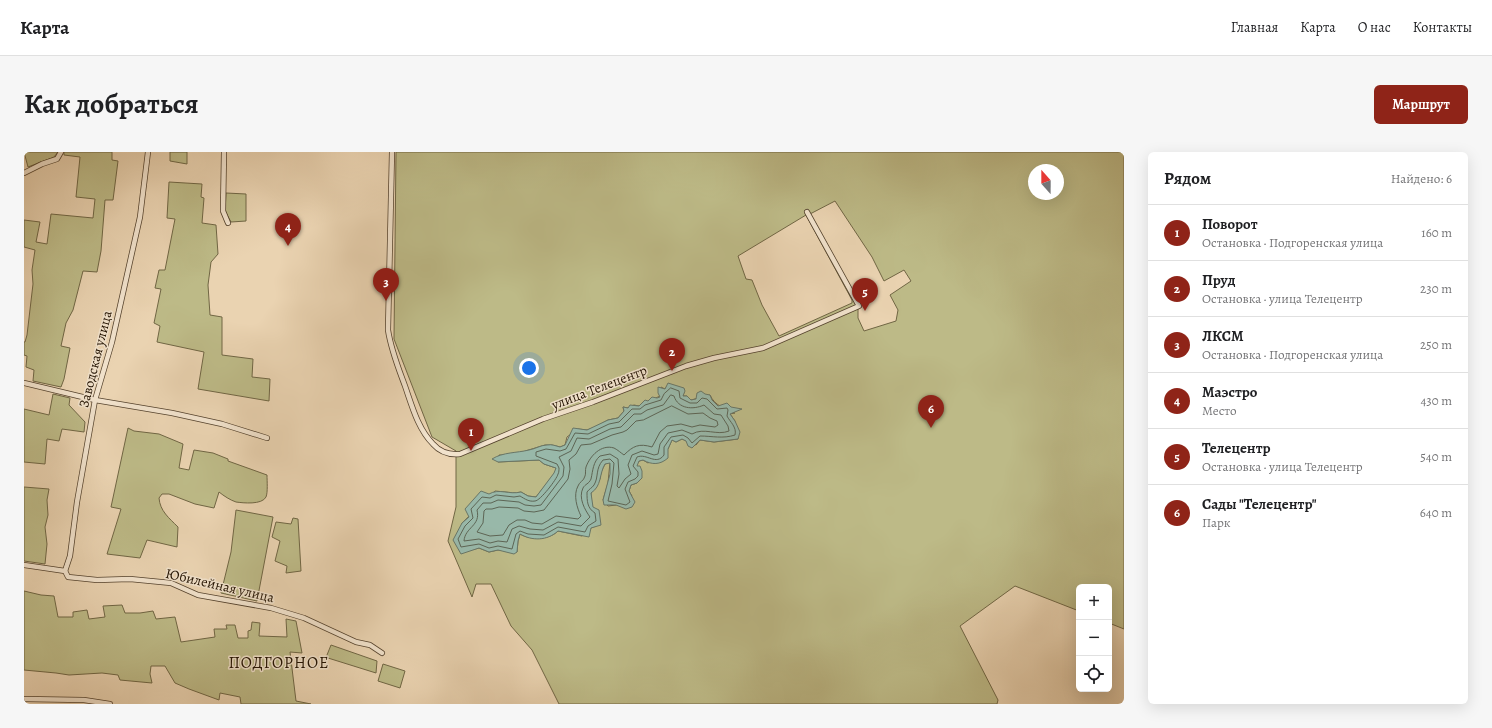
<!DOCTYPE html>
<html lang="ru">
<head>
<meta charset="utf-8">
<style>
  :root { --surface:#fff; --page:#f6f6f6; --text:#202124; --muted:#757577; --line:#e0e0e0; --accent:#8f2418 }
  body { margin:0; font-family:Alegreya,serif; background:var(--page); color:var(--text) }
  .controls { position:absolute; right:12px; bottom:12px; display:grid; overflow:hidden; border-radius:6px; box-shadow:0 4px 16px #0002 }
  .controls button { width:36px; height:36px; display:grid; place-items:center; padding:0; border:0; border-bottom:1px solid var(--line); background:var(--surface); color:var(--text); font:20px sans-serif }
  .compass { position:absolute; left:1004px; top:12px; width:36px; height:36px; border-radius:50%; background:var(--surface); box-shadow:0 4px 16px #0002; rotate:339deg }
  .you { position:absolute; left:505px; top:216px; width:14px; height:14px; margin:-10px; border:3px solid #fff; border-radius:50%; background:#1a73e8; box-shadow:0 0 0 6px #1a73e833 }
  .badge { display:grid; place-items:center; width:26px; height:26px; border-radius:50%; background:var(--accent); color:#fff; font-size:13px; font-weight:700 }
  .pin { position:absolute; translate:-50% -33px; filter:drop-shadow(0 1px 2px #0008) }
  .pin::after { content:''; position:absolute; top:21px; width:14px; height:12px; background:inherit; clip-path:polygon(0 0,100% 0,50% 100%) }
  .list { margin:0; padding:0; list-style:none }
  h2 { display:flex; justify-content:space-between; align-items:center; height:52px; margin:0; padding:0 16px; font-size:17px }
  h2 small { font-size:13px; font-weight:400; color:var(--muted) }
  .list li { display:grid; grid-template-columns:26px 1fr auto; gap:12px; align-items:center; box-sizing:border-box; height:56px; padding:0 16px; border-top:1px solid var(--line) }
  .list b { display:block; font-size:15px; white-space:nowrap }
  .list p { margin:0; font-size:13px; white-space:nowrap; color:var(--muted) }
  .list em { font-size:13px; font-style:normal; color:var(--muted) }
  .icon { flex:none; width:22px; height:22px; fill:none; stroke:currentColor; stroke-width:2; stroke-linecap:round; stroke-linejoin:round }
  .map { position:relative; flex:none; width:1100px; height:552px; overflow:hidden; border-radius:6px }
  header { display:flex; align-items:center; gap:24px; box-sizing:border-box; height:56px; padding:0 20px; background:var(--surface); border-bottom:1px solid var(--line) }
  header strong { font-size:19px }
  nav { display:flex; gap:22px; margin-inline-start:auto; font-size:14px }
  .intro { display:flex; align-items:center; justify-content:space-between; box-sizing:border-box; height:96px; padding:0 24px }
  h1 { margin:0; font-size:28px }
  .button { padding:10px 18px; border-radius:6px; background:var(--accent); color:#fff; font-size:14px; font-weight:700 }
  main { display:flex; gap:24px; padding:0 24px }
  aside { flex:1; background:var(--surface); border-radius:6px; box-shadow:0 4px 16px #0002 }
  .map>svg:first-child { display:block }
  .green { fill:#bdba87; stroke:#706644; fill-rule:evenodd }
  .water { fill:#98b8a9; stroke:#697666 }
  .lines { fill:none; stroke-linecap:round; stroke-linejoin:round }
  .shore { stroke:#5d6555; stroke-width:1 }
  .minor-casing { stroke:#54422d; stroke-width:6 }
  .minor { stroke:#f1e2cc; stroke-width:4.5 }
  .labels { text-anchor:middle; stroke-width:3; stroke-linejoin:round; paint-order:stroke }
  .street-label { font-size:14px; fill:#221201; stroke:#f1e2cc }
  .quarter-label { font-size:16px; letter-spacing:1px; fill:#221201; stroke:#f1e2cc }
</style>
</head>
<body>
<header>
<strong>Карта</strong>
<nav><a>Главная</a><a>Карта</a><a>О нас</a><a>Контакты</a></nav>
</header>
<div class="intro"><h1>Как добраться</h1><a class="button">Маршрут</a></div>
<main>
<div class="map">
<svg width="1100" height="552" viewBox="0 0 1100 552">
  <rect width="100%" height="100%" fill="#ead3b1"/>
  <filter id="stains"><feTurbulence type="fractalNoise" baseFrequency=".005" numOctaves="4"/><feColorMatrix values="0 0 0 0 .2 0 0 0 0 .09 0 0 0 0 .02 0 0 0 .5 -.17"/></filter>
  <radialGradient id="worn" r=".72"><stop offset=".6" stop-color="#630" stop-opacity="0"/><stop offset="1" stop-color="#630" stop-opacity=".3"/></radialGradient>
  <g class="green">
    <path d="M0,0H34L30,5L4,15Z"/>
    <path d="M40,0H88V8L94,9L89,48H81L77,99L73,120L59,119L49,158L42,171L37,194L46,196L40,227L37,235L9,229L10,218L2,215L3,204L0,203V190H1L3,183L9,132L8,118L11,98L0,95V68L16,70L12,90L23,92L27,62L69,66L71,47L52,45L56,5L40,3Z"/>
    <path d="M146,0H163V12L146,9Z"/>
    <path d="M372,0H1100V477L1085,471V435H1055V459L991,434L936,474L974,548L973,552H535L508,498L487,474L467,432H452L448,445L424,389L432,355V299L408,285L370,187ZM1010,18H1034V42H1010ZM811,49L848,105L860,129L880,118L887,129L866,143L874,158L872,169L840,179L834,166V148L786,62ZM782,63L828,148V151L755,184L738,153L728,128L722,127L714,104ZM643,234L660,240L659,244H663L667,248L686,243C691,254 700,256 711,261L706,262L711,269L714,287L690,290L676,288L672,293L658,287L652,290L648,288L644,297L624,311L619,308L615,309L612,314L613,331L607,333L605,339L608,344L592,353L584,354L579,348L584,331L586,310L581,312L577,320L576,327L567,341V348L572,374L567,376L558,384L534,379C525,388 506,388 496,382L494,389L493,400L474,398L465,400L455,396L442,399L438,371L471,339L491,341L497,340L504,344L512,345L531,321L532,316L520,312L515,308L474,310L475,303H484L498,300L521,293H528L536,295L541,293L543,285L554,277L563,278L571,275L584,268L594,266L600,259L599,255L604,256L610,253L615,254L636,244L637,235L641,237Z"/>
    <path d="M145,30L178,32L177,45L180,46L178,71L192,73L194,102L187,110L184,133L186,163L198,165V203L229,207L228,225L246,227L245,249L174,237L180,200L133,190L136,174L130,171L137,137L131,136L135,118H141L151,67L143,66Z"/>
    <path d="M202,41L222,42V69L207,70L201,59Z"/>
    <path d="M29,242L46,246L45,253L61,270L60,280L38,277L35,289L23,287L21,312L0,310V257L25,263Z"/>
    <path d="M104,276L110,279L135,282L159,292L155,316L165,318L170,298L189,301L204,307V309L243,323C243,329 244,340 242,345C238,353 219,351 212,350C206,348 200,344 195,340L190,356L171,352L145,342H138L135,346C136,359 145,366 154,375L153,395L123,388L116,406L83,402L97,357L87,355Z"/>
    <path d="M0,335L25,337L23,348L24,363L21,375L23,392L21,412L0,409Z"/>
    <path d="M212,358L249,365L233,449L197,441L207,400Z"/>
    <path d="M269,366L274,367L277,419L262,421L263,414L251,409L256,389L248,385L252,370L267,372Z"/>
    <path d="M0,439L17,443L30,444L34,465H49V460L63,458L65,467L81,465L79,454L98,453L101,461H116L129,459L132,467L151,465L157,490L191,485L190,477H203L202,473H211L214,486H224V479L227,478L228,470L236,471L235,484L263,485L262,467L272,469L278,501L266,500L272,549L287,552H217L216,545L196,541L195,548L165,537L151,531L141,514H127L126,522L128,531L96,528L94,523L78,521L45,523L32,521L0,518Z"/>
    <path d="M307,493L353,509L352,521L304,506L303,503Z"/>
    <path d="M359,512L381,519L376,536L354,529Z"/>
  </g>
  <path class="water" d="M644,231L660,236L661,239L659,244H663L667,248L672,247L673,241L677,239L681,242L686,243L688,248L694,254L703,251L707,255L718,257L706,262L711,269L716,280L714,287L690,290L676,288L668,296L664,294L662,289L658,287L652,290L648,288L644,297V306C636,313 628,313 619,308L615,309L613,314H616L618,319V326L613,331L607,333L605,339L611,350L608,355L602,357L592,353H580L579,348L586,322V311L581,312C575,322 578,334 567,341L569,355L575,358L577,373L567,376L565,385L534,379C523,389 508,389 496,382L494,389L493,400L490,402L474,398L465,400L455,396L437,402L429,388L438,371L445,365L441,357L457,339L465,342C475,336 485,343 497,340L504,344L512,345L530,321L532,316L520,312L515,308L474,310L468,307C479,300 493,301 505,298C511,297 517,293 523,293C528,292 532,294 536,295L541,293L549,276L563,278L584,268L594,266L600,259L599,255L604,256L606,253L615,254L621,248L624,249L628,245L633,246L636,245L634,241V235L641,237Z"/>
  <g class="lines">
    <g class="shore">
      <path d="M647,236L655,239L656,246L666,251H673L678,246L683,247L693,257L703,256L704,258L703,264C706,270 713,275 711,283C699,287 688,284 676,284L668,291L664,286L659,283L647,285L640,295V303C632,314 623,301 613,305L609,314L614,320V324L611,327L604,330L601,337L606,350L602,353L584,349L588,332L590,311L586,307L579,308C571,317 575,325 570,333C568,336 565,337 563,340C563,349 563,356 571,361L572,369L564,374L561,380L534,375L520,383L504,382L496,379L492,382L488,397L474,394L465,396L455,392L437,395L434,387L441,374L449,366L447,357L458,345L466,346L472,343L490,345L496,344C501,347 505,350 511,349C516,349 533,327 534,322C535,321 535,317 535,316L533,312L512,304V300L522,297L536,299L542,297L551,281L564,282L585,272L595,270L608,257H616L621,253L637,248L640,242Z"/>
      <path d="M647,243L650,244C654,257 669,258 680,253L690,262L697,263L704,274L705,279C693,284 680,275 668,282L658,278L644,281L636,292L634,302L630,303L618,299L608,303L604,313L607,322L601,327L595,336L593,334L595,322L594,307L586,302L576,304C569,310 569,318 567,327C565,332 561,332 559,336C554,346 561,358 566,365L557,374L534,370L519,378L506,377L495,374L488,377L483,390L474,389L466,391L455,387L440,389C441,375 457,374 453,358L459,351H467L474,348L495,350L501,353L510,354L517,353L539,324L540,315L535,305L547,299L553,286L565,287L586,277L597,275L610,262H617L623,258L639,253Z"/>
      <path d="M648,254L664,262L679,261L686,266L693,269L694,273L691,275L676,273L668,275L657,272L643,274L636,280L628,295C615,291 609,294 600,303C597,301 594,298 590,296C577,292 566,304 562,315C561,318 562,322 561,324C560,329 555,330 554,334C549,343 553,356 557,364L554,367L532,364L518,372L508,371L501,368H493L485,373L479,383L466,384L453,380L459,371L460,359L462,357H468L475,355L494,356L500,359L510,360L520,358L544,327L546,317L545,308L552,302L557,293L567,292L588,283L599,280L603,278L612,269L619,268Z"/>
    </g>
    <defs>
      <g id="minor">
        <path d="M200,0L199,59L204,71"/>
        <path d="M368,0L364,178C367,198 374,215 381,234C388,254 394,277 409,292C416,300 426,303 436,302L519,267L569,250L662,214L690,206L739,196L835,154L783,60"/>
        <path d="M0,21L18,12L33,7L37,0"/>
        <path d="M0,231L71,248L148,261L198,272L243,286"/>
        <path d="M0,413L41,419L44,425L73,428L106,427L147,431L174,443L247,456L280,466L332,490L346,493L358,501"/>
        <path d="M41,419L46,404L53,350L71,248L88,190L116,65L124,0"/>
        <path d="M0,547L60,548L86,552"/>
      </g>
    </defs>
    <use href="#minor" class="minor-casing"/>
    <use href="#minor" class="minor"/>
  </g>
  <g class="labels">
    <g class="street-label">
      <text transform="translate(71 207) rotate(-76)" y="5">Заводская улица</text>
      <text transform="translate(575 235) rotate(-21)" y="5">улица Телецентр</text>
      <text transform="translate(196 433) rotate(13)" y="5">Юбилейная улица</text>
    </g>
    <g class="quarter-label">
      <text x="255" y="516">ПОДГОРНОЕ</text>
    </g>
  </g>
  <rect width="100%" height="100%" filter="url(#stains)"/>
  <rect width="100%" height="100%" fill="url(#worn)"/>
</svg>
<div class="controls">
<button>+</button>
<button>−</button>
<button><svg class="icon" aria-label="locate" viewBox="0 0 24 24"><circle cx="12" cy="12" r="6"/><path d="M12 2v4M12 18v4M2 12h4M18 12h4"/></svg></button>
</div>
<svg class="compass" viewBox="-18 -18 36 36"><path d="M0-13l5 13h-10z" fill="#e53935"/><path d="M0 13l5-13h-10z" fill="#757577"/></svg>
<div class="you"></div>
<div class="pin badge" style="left:447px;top:299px">1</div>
<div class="pin badge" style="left:648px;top:219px">2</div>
<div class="pin badge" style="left:362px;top:149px">3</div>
<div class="pin badge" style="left:264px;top:94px">4</div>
<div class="pin badge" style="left:841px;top:159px">5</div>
<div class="pin badge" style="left:907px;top:276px">6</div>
</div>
<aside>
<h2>Рядом<small>Найдено: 6</small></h2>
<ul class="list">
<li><span class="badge">1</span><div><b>Поворот</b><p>Остановка · Подгоренская улица</p></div><em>160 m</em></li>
<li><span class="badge">2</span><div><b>Пруд</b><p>Остановка · улица Телецентр</p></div><em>230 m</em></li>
<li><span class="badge">3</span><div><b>ЛКСМ</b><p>Остановка · Подгоренская улица</p></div><em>250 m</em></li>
<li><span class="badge">4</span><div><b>Маэстро</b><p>Место</p></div><em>430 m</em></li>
<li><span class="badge">5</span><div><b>Телецентр</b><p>Остановка · улица Телецентр</p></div><em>540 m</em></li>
<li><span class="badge">6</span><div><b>Сады &quot;Телецентр&quot;</b><p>Парк</p></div><em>640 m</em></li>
</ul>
</aside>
</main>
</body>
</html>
